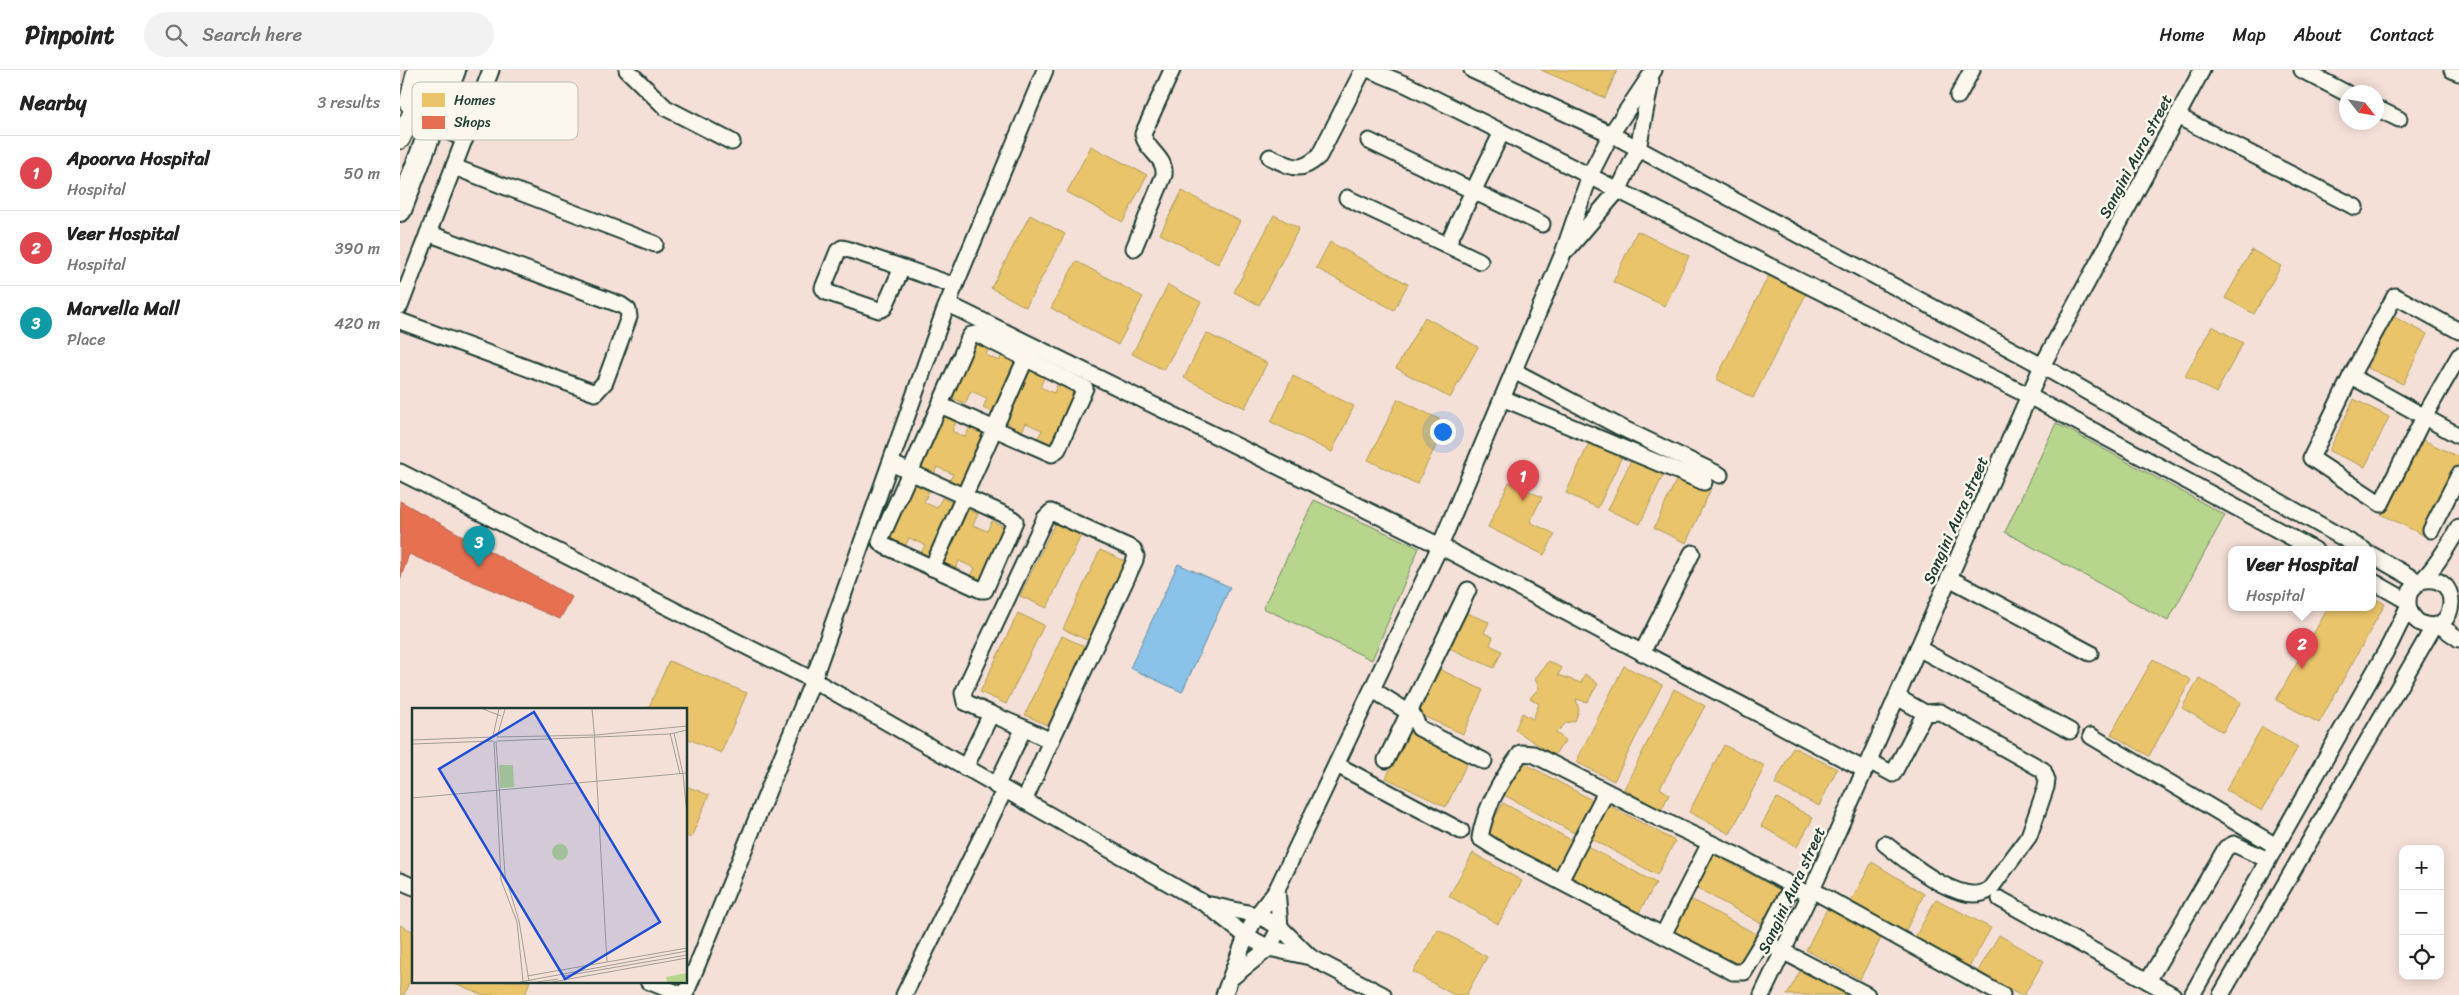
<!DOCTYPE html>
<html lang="en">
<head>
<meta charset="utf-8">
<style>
  :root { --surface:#fff; --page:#f2f2f2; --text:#222; --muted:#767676; --line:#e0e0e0; --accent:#111827 }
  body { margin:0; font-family:Sriracha,sans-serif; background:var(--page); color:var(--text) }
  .controls { position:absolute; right:15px; bottom:15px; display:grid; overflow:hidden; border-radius:10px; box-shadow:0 2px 12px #0003 }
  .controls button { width:45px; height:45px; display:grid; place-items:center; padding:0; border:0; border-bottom:1px solid var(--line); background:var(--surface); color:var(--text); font:25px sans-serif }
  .compass { position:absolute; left:1939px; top:15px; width:45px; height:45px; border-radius:50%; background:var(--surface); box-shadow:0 2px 12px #0003; rotate:121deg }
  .you { position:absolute; left:1042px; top:361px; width:18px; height:18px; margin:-12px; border:4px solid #fff; border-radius:50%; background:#1a73e8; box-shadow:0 0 0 8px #1a73e833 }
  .badge { display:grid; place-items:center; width:32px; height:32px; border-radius:50%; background:var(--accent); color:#fff; font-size:16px; font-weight:700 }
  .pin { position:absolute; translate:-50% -41px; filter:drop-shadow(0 1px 2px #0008) }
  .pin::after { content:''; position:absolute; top:26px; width:18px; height:15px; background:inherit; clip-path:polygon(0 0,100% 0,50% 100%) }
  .popup { position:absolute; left:1828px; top:476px; width:148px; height:65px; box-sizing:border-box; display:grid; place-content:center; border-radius:10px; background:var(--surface); filter:drop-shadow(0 1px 4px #0005); font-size:16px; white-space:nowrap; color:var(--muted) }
  .popup b { font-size:19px; color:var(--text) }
  .popup::after { content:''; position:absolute; left:50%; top:100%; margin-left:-10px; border:10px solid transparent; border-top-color:var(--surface) }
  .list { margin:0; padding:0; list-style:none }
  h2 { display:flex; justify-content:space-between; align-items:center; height:65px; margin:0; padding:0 20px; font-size:21px }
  h2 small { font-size:16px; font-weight:400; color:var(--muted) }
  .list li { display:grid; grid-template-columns:32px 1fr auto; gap:15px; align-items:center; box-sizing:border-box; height:75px; padding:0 20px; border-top:1px solid var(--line) }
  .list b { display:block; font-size:19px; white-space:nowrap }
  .list p { margin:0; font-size:16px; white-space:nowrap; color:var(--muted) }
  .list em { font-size:16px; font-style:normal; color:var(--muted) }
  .icon { flex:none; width:28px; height:28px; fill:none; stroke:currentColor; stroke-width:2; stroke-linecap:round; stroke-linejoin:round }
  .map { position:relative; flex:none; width:2059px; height:925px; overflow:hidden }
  header { display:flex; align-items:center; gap:30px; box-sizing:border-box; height:70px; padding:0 25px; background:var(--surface); border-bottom:1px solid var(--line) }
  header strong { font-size:24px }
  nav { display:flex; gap:28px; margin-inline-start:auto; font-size:18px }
  .search { width:350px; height:45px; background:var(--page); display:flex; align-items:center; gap:12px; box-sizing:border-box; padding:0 18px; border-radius:28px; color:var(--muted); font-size:19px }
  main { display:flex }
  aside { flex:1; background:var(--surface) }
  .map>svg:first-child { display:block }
  .green { fill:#b8d58d; stroke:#6c8960 }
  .water { fill:#8bc2e9; stroke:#608da1 }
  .homes { fill:#e9c46a; stroke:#ac9c5a }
  .shops { fill:#e76f51; stroke:#ab6048 }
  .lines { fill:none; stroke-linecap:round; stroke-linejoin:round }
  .minor-casing { stroke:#1f3d34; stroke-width:19 }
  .major-casing { stroke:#1f3d34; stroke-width:22 }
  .highway-casing { stroke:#1f3d34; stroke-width:26 }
  .minor { stroke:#fbf7ec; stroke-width:15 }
  .major { stroke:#fbf7ec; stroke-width:19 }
  .highway { stroke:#fbf7ec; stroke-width:22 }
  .labels { text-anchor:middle; stroke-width:5; stroke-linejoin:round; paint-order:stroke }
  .street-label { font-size:16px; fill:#1f3d34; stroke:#fbf7ec }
  .inset-road { fill:none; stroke:#9f9f96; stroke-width:1 }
  .view { fill:#1d4ed8; fill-opacity:0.15; stroke:#1d4ed8; stroke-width:2.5 }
  .inset-edge { fill:none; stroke:#1f3d34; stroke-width:2.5 }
  .key { fill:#fbf7ec; stroke:#b9bfb5; stroke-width:1 }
  .key-label { font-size:14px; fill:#1f3d34 }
</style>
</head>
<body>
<header>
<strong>Pinpoint</strong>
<div class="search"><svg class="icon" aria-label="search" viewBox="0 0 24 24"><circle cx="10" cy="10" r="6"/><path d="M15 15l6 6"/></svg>Search here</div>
<nav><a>Home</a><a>Map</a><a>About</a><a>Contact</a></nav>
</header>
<main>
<aside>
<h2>Nearby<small>3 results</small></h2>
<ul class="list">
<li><span class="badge" style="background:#e0444e">1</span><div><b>Apoorva Hospital</b><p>Hospital</p></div><em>50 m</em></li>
<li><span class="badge" style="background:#e0444e">2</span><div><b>Veer Hospital</b><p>Hospital</p></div><em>390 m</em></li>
<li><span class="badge" style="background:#0f9aa8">3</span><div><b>Marvella Mall</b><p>Place</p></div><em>420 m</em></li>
</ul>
</aside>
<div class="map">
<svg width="2059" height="925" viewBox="0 0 2059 925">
  <rect width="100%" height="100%" fill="#f5e0d8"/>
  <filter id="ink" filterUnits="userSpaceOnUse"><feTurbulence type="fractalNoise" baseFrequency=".02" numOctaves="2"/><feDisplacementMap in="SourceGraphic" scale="10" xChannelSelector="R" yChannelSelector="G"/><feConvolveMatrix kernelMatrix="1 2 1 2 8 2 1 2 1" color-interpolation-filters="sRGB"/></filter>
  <g filter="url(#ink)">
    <g class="green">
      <path d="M1656,353L1825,445L1768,551L1605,462Z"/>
      <path d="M914,430L1019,478L972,590L863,538Z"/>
    </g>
    <path class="water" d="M778,494L830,517L782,622L730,598Z"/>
    <g class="homes">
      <path d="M1141,0H1217L1205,28Z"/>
      <path d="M691,76L747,105L723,152L667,122Z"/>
      <path d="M782,121L840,151L818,194L760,164Z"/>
      <path d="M630,145L665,164L626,237L591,218Z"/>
      <path d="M874,145L899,158L859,235L834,222Z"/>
      <path d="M1237,161L1289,186L1265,236L1213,212Z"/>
      <path d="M930,172L1008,214L994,240L916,198Z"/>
      <path d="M1852,180L1881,196L1854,244L1825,228Z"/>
      <path d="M676,191L743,227L718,275L651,238Z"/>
      <path d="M1370,203L1407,222L1353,328L1316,309Z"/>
      <path d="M768,215L801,232L764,300L732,284Z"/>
      <path d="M1992,246L2027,264L2003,314L1968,298Z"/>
      <path d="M1025,247L1078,277L1050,328L996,298Z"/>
      <path d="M1812,256L1843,273L1816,323L1785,306Z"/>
      <path d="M806,263L867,293L845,338L784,308Z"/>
      <path d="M572,266L590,274L586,285L599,291L604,281L623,289L598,345L583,338L587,328L571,321L565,334L553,328L555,322L548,319Z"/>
      <path d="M627,298L645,306L640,317L654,323L658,313L678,321L652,377L637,370L642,360L626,353L620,366L607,360L610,354L603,351Z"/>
      <path d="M893,306L954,336L932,382L871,352Z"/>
      <path d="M998,329L1047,353L1017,414L968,390Z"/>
      <path d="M1954,329L1989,347L1965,397L1929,381Z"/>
      <path d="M538,342L557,350L552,361L565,367L570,357L589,365L564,421L548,414L553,404L537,397L531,410L519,404L521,398L514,395Z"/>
      <path d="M2019,368L2059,387V397L2025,466L1981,444Z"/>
      <path d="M1190,371L1222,386L1198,438L1166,423Z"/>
      <path d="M1232,388L1264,403L1240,454L1208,440Z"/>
      <path d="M1278,406L1310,421L1286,473L1254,458Z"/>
      <path d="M1109,412L1142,427L1130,452L1155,464L1144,485L1088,457Z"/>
      <path d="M510,413L529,421L524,432L537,438L542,428L558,435L533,490L520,485L525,475L509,468L503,481L491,475L493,469L486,466Z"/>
      <path d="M565,438L578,444L573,455L587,461L592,451L611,460L586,515L570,508L575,498L559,491L553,504L541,498L543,493L541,492Z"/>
      <path d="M658,447L684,459L647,538L620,526Z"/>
      <path d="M700,480L727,492L689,571L663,559Z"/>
      <path d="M1972,527L1985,534L1919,653L1876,630L1928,538H1972Z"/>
      <path d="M1064,542L1089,552L1084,563L1093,567L1090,575L1102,581L1094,598L1049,578Z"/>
      <path d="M618,543L644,555L606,634L580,622Z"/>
      <path d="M662,566L688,578L651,657L625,645Z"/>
      <path d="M1753,589L1791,610L1749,686L1711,664Z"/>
      <path d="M269,591L347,623L321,683L286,668V639H248Z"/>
      <path d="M1148,591L1162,598L1158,605L1181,613L1185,604L1198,614L1187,632L1176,629L1179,640L1175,651L1166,653L1156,663L1166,670L1154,685L1115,660L1122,643L1133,649L1139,634L1130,628L1139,618L1135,609Z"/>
      <path d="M1224,596L1262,615L1214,711L1176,692Z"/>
      <path d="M1035,597L1083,620L1063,664L1014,642Z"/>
      <path d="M1799,608L1841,632L1823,662L1782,638Z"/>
      <path d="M1274,619L1305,636L1260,718L1269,724L1261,741L1224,719Z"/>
      <path d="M1862,657L1898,677L1862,741L1826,720Z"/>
      <path d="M1008,662L1068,691L1046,737L986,708Z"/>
      <path d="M1324,675L1365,696L1330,764L1289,742Z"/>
      <path d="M1393,677L1437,699L1419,736L1375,714Z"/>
      <path d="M1122,692L1192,730L1174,763L1104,725Z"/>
      <path d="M286,716L309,725L291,768L286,766Z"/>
      <path d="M1377,728L1413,748L1397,777L1361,756Z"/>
      <path d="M1103,733L1173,771L1155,804L1085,765Z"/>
      <path d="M1205,733L1275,771L1257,805L1187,766Z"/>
      <path d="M1185,775L1256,813L1237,846L1167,808Z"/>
      <path d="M1073,783L1122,811L1098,854L1049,826Z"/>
      <path d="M1311,783L1382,821L1364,855L1293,816Z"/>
      <path d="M1472,792L1524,824L1503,866L1448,837Z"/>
      <path d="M1285,826L1356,864L1338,897L1268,859Z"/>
      <path d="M1536,829L1591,858L1567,901L1513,871Z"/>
      <path d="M1429,835L1481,868L1460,909L1406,880Z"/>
      <path d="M0,855L14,862V900L4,925H0Z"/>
      <path d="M1038,859L1087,887L1066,925H1054L1013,902Z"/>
      <path d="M1599,865L1644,891L1624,925H1619L1578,901Z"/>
      <path d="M1404,894L1454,925H1387Z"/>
      <path d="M50,911H130L125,925H83Z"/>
    </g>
    <path class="shops" d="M0,431L172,527L160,549L9,484L0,510Z"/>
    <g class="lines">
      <defs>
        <g id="minor">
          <path d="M227,0L266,38L332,72"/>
          <path d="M970,0L1007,15L1102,62L1629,326L1915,480"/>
          <path d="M1072,0L1211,64L1642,296L1964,480"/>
          <path d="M1902,0L1946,23"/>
          <path d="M2052,0L2059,3"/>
          <path d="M1558,26L1572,0"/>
          <path d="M1976,38L1999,49"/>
          <path d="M1777,46L1955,137"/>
          <path d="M32,54L65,69"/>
          <path d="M969,71L1142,154"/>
          <path d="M870,87C892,97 900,104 919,86L963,0"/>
          <path d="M54,97L255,174"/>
          <path d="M947,128L1047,175L1102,62"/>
          <path d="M1047,175L1080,191"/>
          <path d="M734,178L764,105C766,87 746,81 743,64L772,0"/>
          <path d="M1168,179L1219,119L1238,79L1251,11"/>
          <path d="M502,198L484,238L479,240L426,222L423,218L438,181L442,178L447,179C483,191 519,203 555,216"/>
          <path d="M548,234L1040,476L1465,700"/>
          <path d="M0,236L91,0"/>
          <path d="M0,251L195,323L205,312L229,247L228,240L221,235L28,163"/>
          <path d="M2059,261L1995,226L1951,306L2059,366"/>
          <path d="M1114,301L1222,358L1320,405"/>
          <path d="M1951,306L1911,388L1981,434L2024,347L2059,286"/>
          <path d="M1102,328L1304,412"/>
          <path d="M491,393L510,402L610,447L615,451L585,520H581L485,476L480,472L481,468C510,402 540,335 569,268L571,265L577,264L685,318L658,379L652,384L540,335"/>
          <path d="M0,402L413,610L807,835L846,866L869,878L910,887L983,925"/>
          <path d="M2031,460L2059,405"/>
          <path d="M1972,485L2019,512"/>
          <path d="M532,498L626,288"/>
          <path d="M1549,508L1690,583"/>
          <path d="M1972,511L2007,531"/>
          <path d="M2021,511C2056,502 2059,547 2037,555C2030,557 2021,555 2016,550C2008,543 2006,531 2010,522C2013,517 2017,515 2021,511C2035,498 2050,473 2059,457"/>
          <path d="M2039,555L2059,569"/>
          <path d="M1518,578L1670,661"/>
          <path d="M1242,583L1292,483"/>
          <path d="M973,620L1013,645L1019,658L1084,691"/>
          <path d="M591,644L624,658"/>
          <path d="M1691,666L1876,776"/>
          <path d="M986,690L1068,520"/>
          <path d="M1469,691L1493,704L1525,643L1497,627"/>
          <path d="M937,695L1061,761"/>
          <path d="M565,698L591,644L565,632L563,623L645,448L651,442L733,479L736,486L735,490L651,671L624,658L596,716"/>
          <path d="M624,731L651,671"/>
          <path d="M1485,774C1506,790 1563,840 1590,819L1629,766L1646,717L1647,710L1643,700L1540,642L1525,643"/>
          <path d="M0,811L14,817"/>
          <path d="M1160,811L1206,722"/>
          <path d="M1412,820L1602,925"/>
          <path d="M1409,825L1338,786L1262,750L1133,684L1121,683C1102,708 1085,737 1080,768L1094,777L1333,902H1344L1363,871L1467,925"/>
          <path d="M1600,829L1773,925"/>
          <path d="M811,835L857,845L880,857L910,887"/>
          <path d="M1263,865L1310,773"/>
          <path d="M1363,871L1392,816"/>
          <path d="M831,908L869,878L880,857L877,819"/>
          <path d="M248,911L282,925"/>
          <path d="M1748,911L1826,778L1834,774L1868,790"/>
          <path d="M285,925L413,610L544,242L645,0"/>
          <path d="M504,925L604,721"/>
          <path d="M824,925L846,866L857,845L877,819L1040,476L1162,186L1190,105L1211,64L1254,0"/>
          <path d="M1362,925L1412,820L1642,296L1802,0"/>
          <path d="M1792,925L1990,574L2008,537"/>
          <path d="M1821,925L2034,556"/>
        </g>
        <g id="major">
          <path d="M9,33L17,0"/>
          <path d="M0,69L34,0"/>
        </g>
        <path id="highway" d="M0,140L54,0"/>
      </defs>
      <use href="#minor" class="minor-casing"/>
      <use href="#major" class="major-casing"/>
      <use href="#highway" class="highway-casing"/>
      <use href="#minor" class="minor"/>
      <use href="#major" class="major"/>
      <use href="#highway" class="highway"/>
    </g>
  </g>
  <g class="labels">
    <g class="street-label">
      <text transform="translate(1735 86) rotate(-62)" y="6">Sangini Aura street</text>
      <text transform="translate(1555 450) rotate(-66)" y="6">Sangini Aura street</text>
      <text transform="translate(1391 820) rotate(-65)" y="6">Sangini Aura street</text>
    </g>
  </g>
  <g transform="translate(12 638)">
    <rect width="275" height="275" fill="#f5e0d8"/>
    <path d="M87,57H101L102,79L88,80ZM140 144a8 8 0 1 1 16 0a8 8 0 1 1-16 0ZM275,265V274H255L254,269Z" fill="#b8d58d"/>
    <path class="inset-road" d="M71,1L89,8M180,1L182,22M182,22L195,254M258,25L268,66M262,25L271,66L275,107M81,28L87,1M85,29L184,27L275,18M85,29L93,1M0,32L81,29M82,33L89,172L105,214L111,273M84,33L93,167L107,213L117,273M85,33L258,26L275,22M0,36L81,33M0,90L275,65M115,268L275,240M152,268L275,247M108,274L275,243M125,274L146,271M140,274L275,250"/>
    <path class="view" d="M122,4L248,214L153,271L27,61Z"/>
    <rect width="275" height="275" class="inset-edge"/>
  </g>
  <rect x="12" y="12" width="166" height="58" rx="8" class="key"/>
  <rect x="22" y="23" width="23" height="14" fill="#e9c46a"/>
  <rect x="22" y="46" width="23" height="13" fill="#e76f51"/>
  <g class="key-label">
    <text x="54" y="35">Homes</text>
    <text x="54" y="57">Shops</text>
  </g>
</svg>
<div class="controls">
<button>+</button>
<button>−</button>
<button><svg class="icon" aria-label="locate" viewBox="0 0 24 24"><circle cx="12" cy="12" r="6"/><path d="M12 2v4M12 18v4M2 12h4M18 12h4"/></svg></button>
</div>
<svg class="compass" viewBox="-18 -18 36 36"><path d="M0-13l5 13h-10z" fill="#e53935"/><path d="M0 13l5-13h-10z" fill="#767676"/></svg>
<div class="you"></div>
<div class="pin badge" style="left:1123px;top:431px;background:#e0444e">1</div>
<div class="pin badge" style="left:1902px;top:599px;background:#e0444e">2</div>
<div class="popup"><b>Veer Hospital</b>Hospital</div>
<div class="pin badge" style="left:79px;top:497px;background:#0f9aa8">3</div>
</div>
</main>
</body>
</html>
